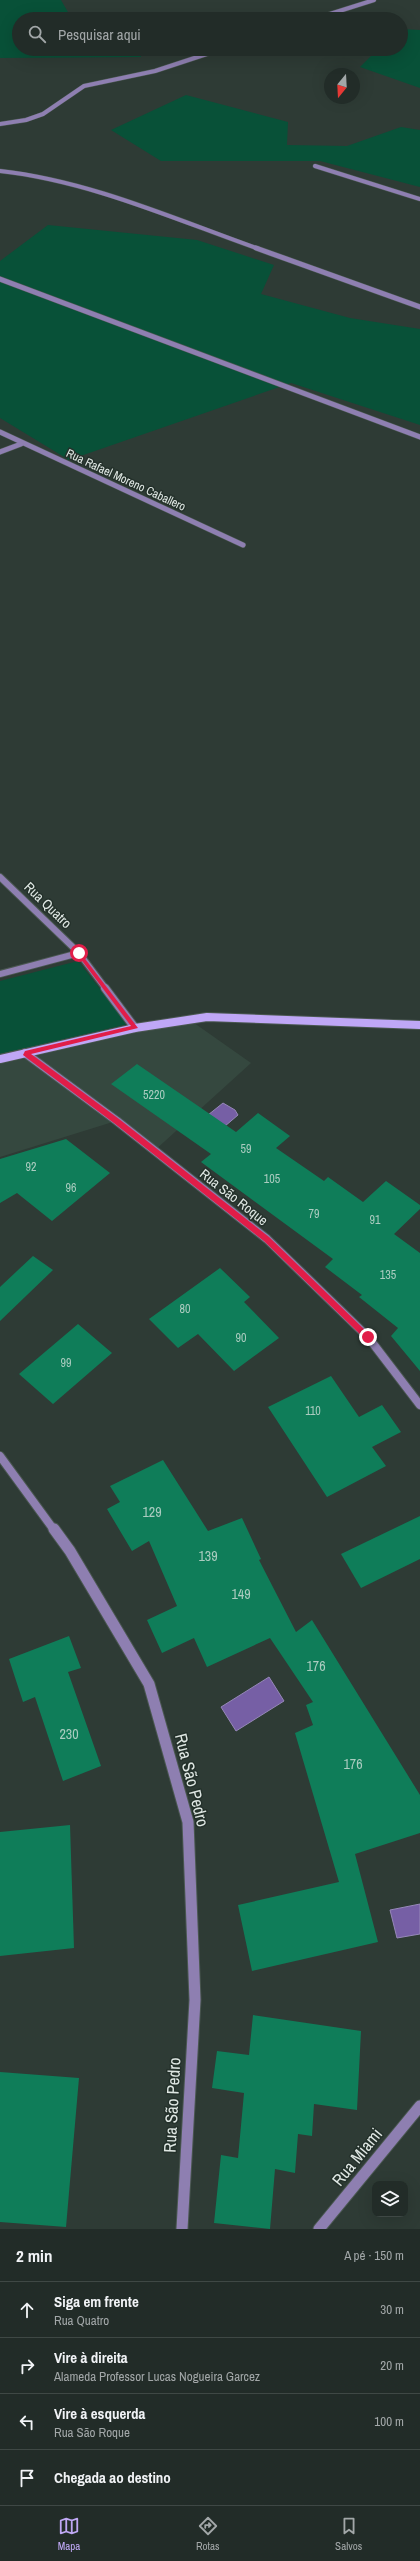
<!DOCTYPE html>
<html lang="pt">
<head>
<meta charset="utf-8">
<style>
  :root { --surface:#222c28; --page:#2a3430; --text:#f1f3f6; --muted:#a2a7a8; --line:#3f4845; --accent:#bfa8f4 }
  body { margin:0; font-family:"Archivo Narrow",sans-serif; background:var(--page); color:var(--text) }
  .controls { position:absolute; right:12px; bottom:12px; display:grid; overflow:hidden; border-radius:8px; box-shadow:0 4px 16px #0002 }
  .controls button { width:36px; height:36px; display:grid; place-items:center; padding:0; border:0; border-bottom:1px solid var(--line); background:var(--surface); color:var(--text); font:20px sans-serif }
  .compass { position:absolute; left:324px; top:68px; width:36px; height:36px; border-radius:50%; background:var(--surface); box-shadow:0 4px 16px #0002; rotate:198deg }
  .stop { position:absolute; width:12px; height:12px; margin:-9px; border:3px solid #e11d48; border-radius:50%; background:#fff }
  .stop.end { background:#e11d48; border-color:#fff; box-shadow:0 1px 4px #0008 }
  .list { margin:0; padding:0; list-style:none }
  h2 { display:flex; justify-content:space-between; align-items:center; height:52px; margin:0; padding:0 16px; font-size:17px }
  h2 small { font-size:13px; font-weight:400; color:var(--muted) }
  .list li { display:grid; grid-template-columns:26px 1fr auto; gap:12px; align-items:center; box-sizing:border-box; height:56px; padding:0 16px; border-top:1px solid var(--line) }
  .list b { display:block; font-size:15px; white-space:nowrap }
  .list p { margin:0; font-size:13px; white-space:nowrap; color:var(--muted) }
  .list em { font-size:13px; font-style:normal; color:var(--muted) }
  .icon { flex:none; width:22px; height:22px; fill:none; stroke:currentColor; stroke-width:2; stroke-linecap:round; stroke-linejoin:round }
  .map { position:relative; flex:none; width:420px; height:2229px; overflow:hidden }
  .search { position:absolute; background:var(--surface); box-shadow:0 4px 16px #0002; left:12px; right:12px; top:12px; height:44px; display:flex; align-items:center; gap:10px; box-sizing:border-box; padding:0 14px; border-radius:22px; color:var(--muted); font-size:15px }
  .sheet { height:276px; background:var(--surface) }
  nav { display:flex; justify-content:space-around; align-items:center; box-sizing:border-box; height:56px; border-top:1px solid var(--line); background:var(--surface); font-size:11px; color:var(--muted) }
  nav a { display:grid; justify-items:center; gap:2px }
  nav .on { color:var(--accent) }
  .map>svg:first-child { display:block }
  .built { fill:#35483f }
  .green { fill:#085138 }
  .water { fill:#765fa5; stroke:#9688b8 }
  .building { fill:#0f7d59 }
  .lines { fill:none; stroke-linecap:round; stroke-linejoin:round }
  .street-far4-casing { stroke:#4a5751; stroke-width:5 }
  .street-far3-casing { stroke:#4a5751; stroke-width:6 }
  .street-far2-casing { stroke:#4a5751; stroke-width:8 }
  .street-far1-casing { stroke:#4a5751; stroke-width:10 }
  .street-casing { stroke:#4a5751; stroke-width:13 }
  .secondary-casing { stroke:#4a5751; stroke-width:10 }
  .street-far4 { stroke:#8e7fb1; stroke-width:4 }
  .street-far3 { stroke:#8e7fb1; stroke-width:5 }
  .street-far2 { stroke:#8e7fb1; stroke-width:6 }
  .street-far1 { stroke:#8e7fb1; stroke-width:8 }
  .street { stroke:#8e7fb1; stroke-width:11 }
  .secondary { stroke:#bfa7f6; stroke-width:8 }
  .route { fill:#e11d48 }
  .labels { text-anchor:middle; stroke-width:3; stroke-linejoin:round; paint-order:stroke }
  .far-street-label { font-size:12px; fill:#dfe7e3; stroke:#24312b }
  .number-label { font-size:12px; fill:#abccc0 }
  .street-label { font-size:14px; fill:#dfe7e3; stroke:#24312b }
  .near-number-label { font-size:14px; fill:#abccc0 }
  .near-street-label { font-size:17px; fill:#dfe7e3; stroke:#24312b }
</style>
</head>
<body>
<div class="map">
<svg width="420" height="2229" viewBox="0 0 420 2229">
  <rect width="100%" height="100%" fill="#2e3b35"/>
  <path class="built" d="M187,1018L251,1063L154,1151L116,1121L0,1157V1054L128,1024Z"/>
  <g class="green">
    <path d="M0,0H61L72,19H19V49H140L141,57L0,58Z"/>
    <path d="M401,29L420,30V88L360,67L378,49H401Z"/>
    <path d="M186,95L288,122L287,145L347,146L401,127L420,130V187L320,161H161L111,130Z"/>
    <path d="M48,225L197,240L274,265L261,294L350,318L420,329V425L291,383L69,460L0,418V261Z"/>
    <path d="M78,961L128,1024L0,1054V981Z"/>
  </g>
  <g class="water">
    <path d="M223,1103L235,1110L238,1115L211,1138L193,1127Z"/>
    <path d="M269,1677L284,1701L236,1731L221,1707Z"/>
    <path d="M420,1904V1934L397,1938L390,1910Z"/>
  </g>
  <g class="building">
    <path d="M137,1064L236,1132L258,1113L290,1136L276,1148L324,1181L328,1177L363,1202L386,1181L420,1205V1209L394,1234L420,1253V1371L391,1336L398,1328L359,1297L362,1295L325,1267L333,1259L201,1162L211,1154L111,1084Z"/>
    <path d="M66,1139L110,1173L52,1221L17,1193L0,1203V1159Z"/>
    <path d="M33,1256L53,1270L0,1321V1287Z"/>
    <path d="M220,1268L250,1297L244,1302L279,1338L234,1371L198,1334L178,1348L149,1319Z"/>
    <path d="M78,1324L112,1353L53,1404L19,1374Z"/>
    <path d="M331,1376L359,1417L382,1405L401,1432L372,1447L386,1466L327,1497L268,1407Z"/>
    <path d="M163,1460L208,1531L242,1518L261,1559L259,1560L296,1632L312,1620L420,1795V1833L355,1854L378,1942L252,1971L238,1905L339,1882L295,1733L313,1725L306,1705L313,1702L270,1638L207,1667L194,1638L162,1653L147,1620L177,1606L149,1541L132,1551L107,1509L120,1502L110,1486Z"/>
    <path d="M420,1516V1559L361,1588L341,1554Z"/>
    <path d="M69,1636L81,1668L68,1672L101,1766L63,1781L35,1697L23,1702L9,1659Z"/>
    <path d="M70,1825L74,1948L0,1956V1832Z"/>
    <path d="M253,2015L361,2031L357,2110L314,2104L312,2136L298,2134L295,2173L275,2169L270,2229L214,2223L221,2155L238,2158L244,2093L212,2088L217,2051L249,2055Z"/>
    <path d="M0,2072L79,2078L66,2227L0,2222Z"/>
  </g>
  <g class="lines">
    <defs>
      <g id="street-far4">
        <path d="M314,19L374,0"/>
        <path d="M0,124L26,120L43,114L84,86L155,71L222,49"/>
        <path d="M315,166L420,199"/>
        <path d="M0,171C90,181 174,219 259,249"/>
      </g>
      <g id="street-far3">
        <path d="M256,248L420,307"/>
        <path d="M0,279L420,437"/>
        <path d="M0,432L243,545"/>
        <path d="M0,452L21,444"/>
      </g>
      <g id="street-far2">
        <path d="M0,877L79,953L106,989"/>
        <path d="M0,974L79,953"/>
      </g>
      <g id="street-far1">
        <path d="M105,988L135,1028"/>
        <path d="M25,1053L117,1121L267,1239L368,1337L420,1405"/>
        <path d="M0,1456L54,1530"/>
      </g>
      <g id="street">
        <path d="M54,1529L70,1551L149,1684L188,1822L195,2000L182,2229"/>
        <path d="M319,2229L420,2106"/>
      </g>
      <path id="secondary" d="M0,1059L135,1028L207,1017L420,1025"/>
    </defs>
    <use href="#street-far4" class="street-far4-casing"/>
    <use href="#street-far3" class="street-far3-casing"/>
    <use href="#street-far2" class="street-far2-casing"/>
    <use href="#street-far1" class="street-far1-casing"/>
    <use href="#street" class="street-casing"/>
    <use href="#secondary" class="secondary-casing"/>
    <use href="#street-far4" class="street-far4"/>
    <use href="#street-far3" class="street-far3"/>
    <use href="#street-far2" class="street-far2"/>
    <use href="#street-far1" class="street-far1"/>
    <use href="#street" class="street"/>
    <use href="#secondary" class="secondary"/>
  </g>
  <path class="route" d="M79,951L138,1028L31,1054L119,1119L269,1237L370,1335V1339H365L264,1241L114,1123L23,1055L25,1051L131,1026L77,954Z"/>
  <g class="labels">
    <g class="far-street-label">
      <text transform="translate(126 480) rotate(25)" y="4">Rua Rafael Moreno Caballero</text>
    </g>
    <g class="number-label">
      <text x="154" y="1099">5220</text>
      <text x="246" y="1153">59</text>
      <text x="31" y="1171">92</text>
      <text x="272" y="1183">105</text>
      <text x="71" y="1192">96</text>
      <text x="314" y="1218">79</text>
      <text x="375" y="1224">91</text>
      <text x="388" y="1279">135</text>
      <text x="185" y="1313">80</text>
      <text x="241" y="1342">90</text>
      <text x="66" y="1367">99</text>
      <text x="313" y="1415">110</text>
    </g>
    <g class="street-label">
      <text transform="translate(48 905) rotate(44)" y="5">Rua Quatro</text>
      <text transform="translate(234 1197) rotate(38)" y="5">Rua São Roque</text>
    </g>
    <g class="near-number-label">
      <text x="152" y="1517">129</text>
      <text x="208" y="1561">139</text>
      <text x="241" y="1599">149</text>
      <text x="316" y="1671">176</text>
      <text x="69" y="1739">230</text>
      <text x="353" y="1769">176</text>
    </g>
    <g class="near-street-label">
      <text transform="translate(192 1780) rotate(76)" y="6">Rua São Pedro</text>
      <text transform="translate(172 2105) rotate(-87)" y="6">Rua São Pedro</text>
      <text transform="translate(357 2157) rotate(-51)" y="6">Rua Miami</text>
    </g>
  </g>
</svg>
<div class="controls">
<button><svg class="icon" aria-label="layers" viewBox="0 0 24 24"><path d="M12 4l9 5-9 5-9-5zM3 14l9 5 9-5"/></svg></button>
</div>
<svg class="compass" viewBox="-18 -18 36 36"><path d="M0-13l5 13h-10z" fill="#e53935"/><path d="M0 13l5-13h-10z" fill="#a2a7a8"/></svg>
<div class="stop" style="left:79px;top:953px"></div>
<div class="stop end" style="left:368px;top:1337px"></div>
<div class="search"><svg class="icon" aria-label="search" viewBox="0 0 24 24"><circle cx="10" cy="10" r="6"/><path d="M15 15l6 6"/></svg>Pesquisar aqui</div>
</div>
<section class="sheet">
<h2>2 min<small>A pé · 150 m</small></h2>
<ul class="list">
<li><svg class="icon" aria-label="ahead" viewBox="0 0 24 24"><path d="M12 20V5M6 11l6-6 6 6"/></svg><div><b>Siga em frente</b><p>Rua Quatro</p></div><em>30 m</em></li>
<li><svg class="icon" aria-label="right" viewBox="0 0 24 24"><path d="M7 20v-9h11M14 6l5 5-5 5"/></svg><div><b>Vire à direita</b><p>Alameda Professor Lucas Nogueira Garcez</p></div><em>20 m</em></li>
<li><svg class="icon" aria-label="left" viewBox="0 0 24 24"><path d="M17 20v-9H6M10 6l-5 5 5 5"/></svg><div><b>Vire à esquerda</b><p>Rua São Roque</p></div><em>100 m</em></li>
<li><svg class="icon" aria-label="arrive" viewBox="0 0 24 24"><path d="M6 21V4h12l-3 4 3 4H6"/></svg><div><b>Chegada ao destino</b></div></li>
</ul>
</section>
<nav>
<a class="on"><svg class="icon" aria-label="map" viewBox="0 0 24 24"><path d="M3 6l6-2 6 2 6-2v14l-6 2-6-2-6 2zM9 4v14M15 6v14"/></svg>Mapa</a>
<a><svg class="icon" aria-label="directions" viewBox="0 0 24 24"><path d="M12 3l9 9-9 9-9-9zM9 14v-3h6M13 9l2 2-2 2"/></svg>Rotas</a>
<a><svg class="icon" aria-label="saved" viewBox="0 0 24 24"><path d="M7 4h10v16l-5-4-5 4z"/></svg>Salvos</a>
</nav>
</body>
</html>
